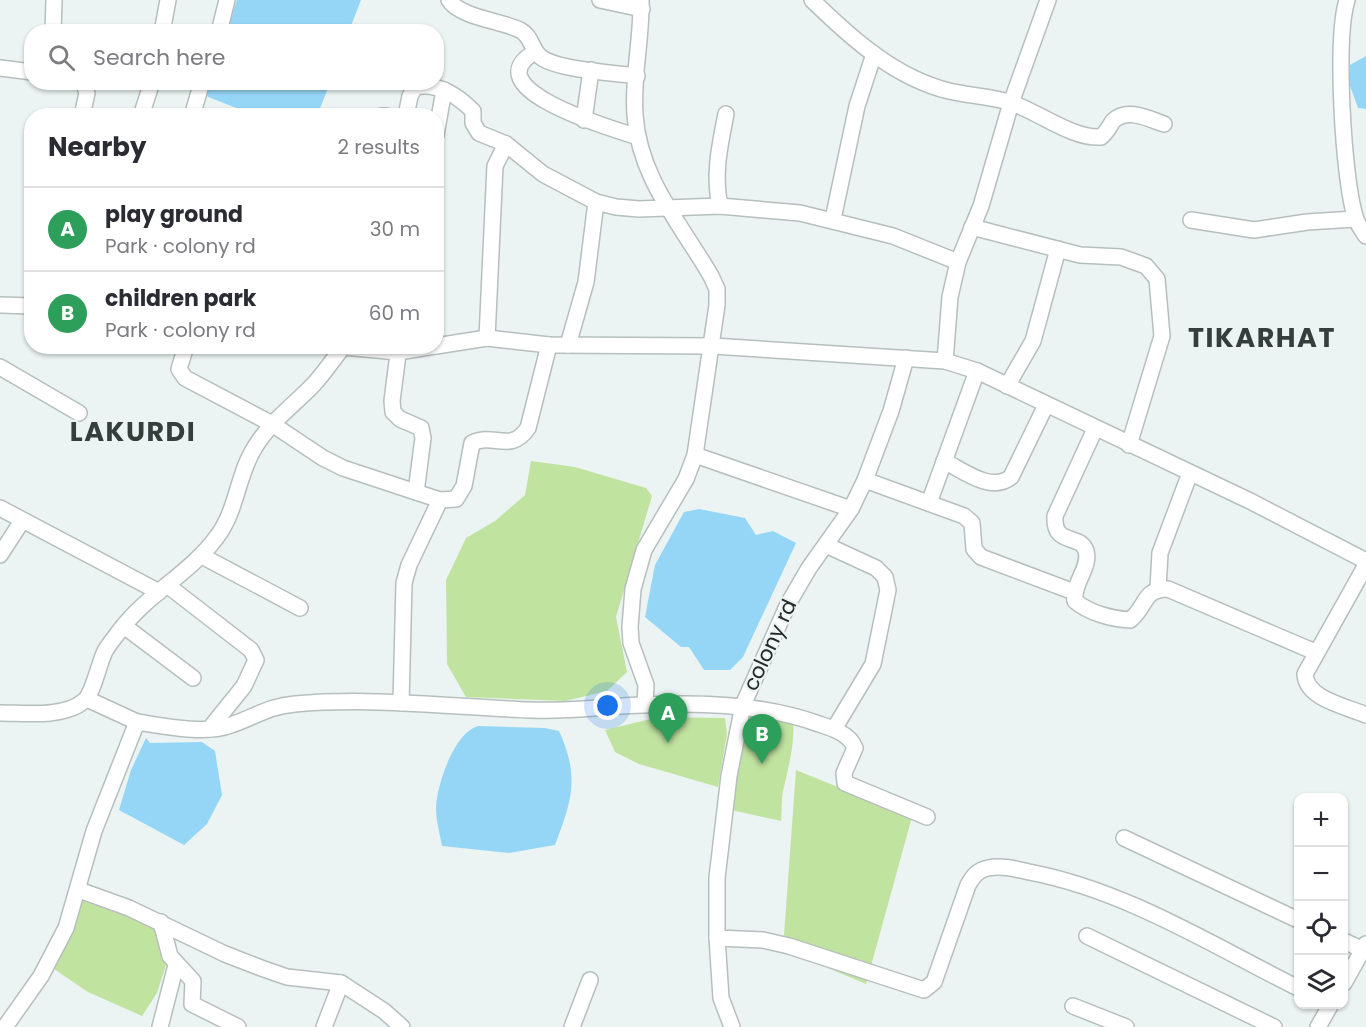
<!DOCTYPE html>
<html lang="en">
<head>
<meta charset="utf-8">
<style>
  :root { --surface:#fff; --page:#f7f7f7; --text:#2b2b33; --muted:#7c7c81; --line:#e1e1e2; --accent:#db2777 }
  body { margin:0; font-family:Poppins,sans-serif; background:var(--page); color:var(--text) }
  .controls { position:absolute; right:18px; bottom:18px; display:grid; overflow:hidden; border-radius:12px; box-shadow:0 2px 4px #0004 }
  .controls button { width:54px; height:54px; display:grid; place-items:center; padding:0; border:0; border-bottom:2px solid var(--line); background:var(--surface); color:var(--text); font:30px sans-serif }
  .you { position:absolute; left:608px; top:706px; width:21px; height:21px; margin:-15px; border:4px solid #fff; border-radius:50%; background:#1a73e8; box-shadow:0 0 0 9px #1a73e833 }
  .badge { display:grid; place-items:center; width:39px; height:39px; border-radius:50%; background:var(--accent); color:#fff; font-size:20px; font-weight:700 }
  .pin { position:absolute; translate:-50% -50px; filter:drop-shadow(0 2px 3px #0008) }
  .pin::after { content:''; position:absolute; top:32px; width:21px; height:18px; background:inherit; clip-path:polygon(0 0,100% 0,50% 100%) }
  .list { margin:0; padding:0; list-style:none }
  h2 { display:flex; justify-content:space-between; align-items:center; height:78px; margin:0; padding:0 24px; font-size:26px }
  h2 small { font-size:20px; font-weight:400; color:var(--muted) }
  .list li { display:grid; grid-template-columns:39px 1fr auto; gap:18px; align-items:center; box-sizing:border-box; height:84px; padding:0 24px; border-top:2px solid var(--line) }
  .list b { display:block; font-size:22px; white-space:nowrap }
  .list p { margin:0; font-size:20px; white-space:nowrap; color:var(--muted) }
  .list em { font-size:20px; font-style:normal; color:var(--muted) }
  .icon { flex:none; width:33px; height:33px; fill:none; stroke:currentColor; stroke-width:2; stroke-linecap:round; stroke-linejoin:round }
  .map { position:relative; flex:none; width:1366px; height:1027px; overflow:hidden }
  .search { position:absolute; background:var(--surface); box-shadow:0 2px 4px #0004; left:24px; top:24px; width:420px; height:66px; display:flex; align-items:center; gap:15px; box-sizing:border-box; padding:0 21px; border-radius:24px; color:var(--muted); font-size:22px }
  .panel { position:absolute; background:var(--surface); box-shadow:0 2px 4px #0004; left:24px; top:108px; width:420px; height:246px; border-radius:24px }
  .map>svg:first-child { display:block }
  .green { fill:#c1e3a0 }
  .water { fill:#95d6f7 }
  .lines { fill:none; stroke-linecap:round; stroke-linejoin:round }
  .street-casing { stroke:#b6bfbd; stroke-width:18 }
  .street { stroke:#fff; stroke-width:15 }
  .labels { text-anchor:middle; stroke-width:4.5; stroke-linejoin:round; paint-order:stroke }
  .street-label { font-size:21px; fill:#242827; stroke:#ebf4f2 }
  .district-label { font-size:27px; font-weight:bold; letter-spacing:1.5px; fill:#363e3c; stroke:#ebf4f2 }
</style>
</head>
<body>
<div class="map">
<svg width="1366" height="1027" viewBox="0 0 1366 1027">
  <rect width="100%" height="100%" fill="#ebf4f2"/>
  <g class="green">
    <path d="M531,461L575,467L646,488L652,496L616,617L627,672L607,691L565,701L466,697L447,664L446,580L466,538L495,521L525,495Z"/>
    <path d="M745,709L793,720C795,744 789,764 784,787C781,797 782,810 781,821L731,810Z"/>
    <path d="M659,717L725,718L727,734L718,787L639,764L615,752L605,730Z"/>
    <path d="M796,770L912,817L866,984L783,949Z"/>
    <path d="M80,900L148,923L175,937L157,993L142,1016L88,992L51,967Z"/>
  </g>
  <g class="water">
    <path d="M237,0H361L349,31H227Z"/>
    <path d="M1366,56V109L1358,108L1349,83L1350,65Z"/>
    <path d="M211,83V82L330,83L317,116L254,115L206,96Z"/>
    <path d="M699,509L745,518L756,535L773,531L796,543L743,657L730,670H704L689,647H681L645,617L655,565L684,512Z"/>
    <path d="M479,726L545,728L559,731C580,777 572,800 555,845L509,853L442,846C440,834 436,821 436,809C436,786 455,730 479,726Z"/>
    <path d="M146,738L150,743L202,742L215,751L222,795L207,824L184,845L119,810L131,770Z"/>
  </g>
  <g class="lines">
    <defs>
      <g id="street">
        <path d="M449,0C459,17 502,21 520,30C533,37 531,51 542,58C560,70 614,73 637,76"/>
        <path d="M600,0L642,9"/>
        <path d="M641,0C642,38 632,77 635,115C639,178 681,224 711,276L717,289V305L695,455L686,479L644,550L633,589L630,627L631,643L646,685L645,704"/>
        <path d="M812,0C851,38 895,78 949,91C969,96 992,96 1012,103C1040,113 1073,139 1101,137C1107,132 1109,127 1113,121C1127,107 1149,119 1164,124"/>
        <path d="M1347,0C1335,39 1343,176 1355,216C1357,224 1362,230 1366,236"/>
        <path d="M53,32L54,0"/>
        <path d="M162,32L168,0"/>
        <path d="M219,32L227,0"/>
        <path d="M535,52C471,89 617,130 638,137"/>
        <path d="M0,68L32,72"/>
        <path d="M82,116L87,93L83,82"/>
        <path d="M141,116L152,82"/>
        <path d="M192,116L202,82"/>
        <path d="M381,116H387"/>
        <path d="M406,116L410,96L415,87C437,82 458,96 473,111V123L479,133L506,144L543,174L596,202L616,207L639,209L720,206L800,213L893,236L958,262"/>
        <path d="M584,120L591,70"/>
        <path d="M436,135L444,90"/>
        <path d="M720,206C713,174 720,145 726,114"/>
        <path d="M833,219L857,106L874,54"/>
        <path d="M1191,220L1254,230L1307,222L1355,219"/>
        <path d="M972,227L1080,255L1121,257L1146,266L1157,279L1162,336L1129,445"/>
        <path d="M0,305L32,306"/>
        <path d="M487,338L495,166L506,144"/>
        <path d="M568,345L586,282L596,202"/>
        <path d="M186,346L179,369L185,378L272,424L323,458L343,468L440,500L456,499L464,486L472,443C494,432 510,454 528,428L549,345"/>
        <path d="M333,346L398,352L435,346"/>
        <path d="M399,346L392,401L393,412L400,419L421,428L423,438L416,492"/>
        <path d="M436,346L487,338L549,345L713,346L945,361L977,371L1250,501L1366,561"/>
        <path d="M945,361L950,297L958,262L981,206L1011,103L1048,0"/>
        <path d="M0,367L79,413"/>
        <path d="M1007,386L1033,341L1058,249"/>
        <path d="M1095,429L1055,516C1053,547 1081,533 1086,551C1091,567 1072,584 1075,601C1089,613 1112,619 1130,620C1147,607 1142,589 1168,589L1315,652"/>
        <path d="M695,455L851,509"/>
        <path d="M944,461C964,471 991,493 1011,477L1046,405"/>
        <path d="M865,480L964,516L972,523L974,549L981,557L1074,592"/>
        <path d="M929,503L977,371"/>
        <path d="M0,508L159,592"/>
        <path d="M826,545L876,568L885,577L888,590L873,664L834,729"/>
        <path d="M0,555L22,521"/>
        <path d="M202,556L300,608"/>
        <path d="M1366,565L1305,674C1306,699 1345,706 1366,715"/>
        <path d="M167,585L251,650L256,660L244,686L211,727"/>
        <path d="M1158,589L1160,553L1190,473"/>
        <path d="M124,626L193,678"/>
        <path d="M87,699L137,722"/>
        <path d="M401,703L404,583L409,565L440,500"/>
        <path d="M0,713C25,713 64,718 84,701C93,694 99,663 105,651C109,644 116,636 121,629C148,594 190,573 216,538C237,512 237,475 255,447C270,422 294,405 314,384C324,373 333,360 342,348"/>
        <path d="M1124,838L1298,920"/>
        <path d="M79,890L129,908L225,954L261,968L287,977L341,983L384,1011L402,1027"/>
        <path d="M161,922L170,956L193,981L192,1004L238,1027"/>
        <path d="M1087,936L1274,1027"/>
        <path d="M717,938L763,940L789,946L924,990L934,982L968,885C973,876 978,870 988,868C1001,865 1016,869 1029,872C1125,890 1212,945 1298,988"/>
        <path d="M1344,941L1363,950"/>
        <path d="M1344,983L1366,944"/>
        <path d="M1073,1006L1126,1027"/>
        <path d="M5,1027L41,976L66,928L94,831L137,722C163,726 206,735 231,725C255,717 269,706 295,704C373,697 453,707 531,710C569,712 606,706 644,705C702,702 764,704 819,724C832,728 850,734 855,748L844,773L845,783L927,817"/>
        <path d="M160,1027L176,965"/>
        <path d="M324,1027L341,983"/>
        <path d="M572,1027L590,980"/>
        <path d="M732,1027L721,998L717,938V878L729,776L743,705L788,604L809,568L851,509L865,480L891,411L906,358"/>
        <path d="M1318,1027L1331,1004"/>
      </g>
    </defs>
    <use href="#street" class="street-casing"/>
    <use href="#street" class="street"/>
  </g>
  <g class="labels">
    <g class="street-label">
      <text transform="translate(770 645) rotate(-65)" y="7">colony rd</text>
    </g>
    <g class="district-label">
      <text x="1262" y="347">TIKARHAT</text>
      <text x="133" y="441">LAKURDI</text>
    </g>
  </g>
</svg>
<div class="controls">
<button>+</button>
<button>−</button>
<button><svg class="icon" aria-label="locate" viewBox="0 0 24 24"><circle cx="12" cy="12" r="6"/><path d="M12 2v4M12 18v4M2 12h4M18 12h4"/></svg></button>
<button><svg class="icon" aria-label="layers" viewBox="0 0 24 24"><path d="M12 4l9 5-9 5-9-5zM3 14l9 5 9-5"/></svg></button>
</div>
<div class="you"></div>
<div class="pin badge" style="left:668px;top:743px;background:#2e9e5b">A</div>
<div class="pin badge" style="left:762px;top:764px;background:#2e9e5b">B</div>
<div class="search"><svg class="icon" aria-label="search" viewBox="0 0 24 24"><circle cx="10" cy="10" r="6"/><path d="M15 15l6 6"/></svg>Search here</div>
<section class="panel">
<h2>Nearby<small>2 results</small></h2>
<ul class="list">
<li><span class="badge" style="background:#2e9e5b">A</span><div><b>play ground</b><p>Park · colony rd</p></div><em>30 m</em></li>
<li><span class="badge" style="background:#2e9e5b">B</span><div><b>children park</b><p>Park · colony rd</p></div><em>60 m</em></li>
</ul>
</section>
</div>
</body>
</html>
